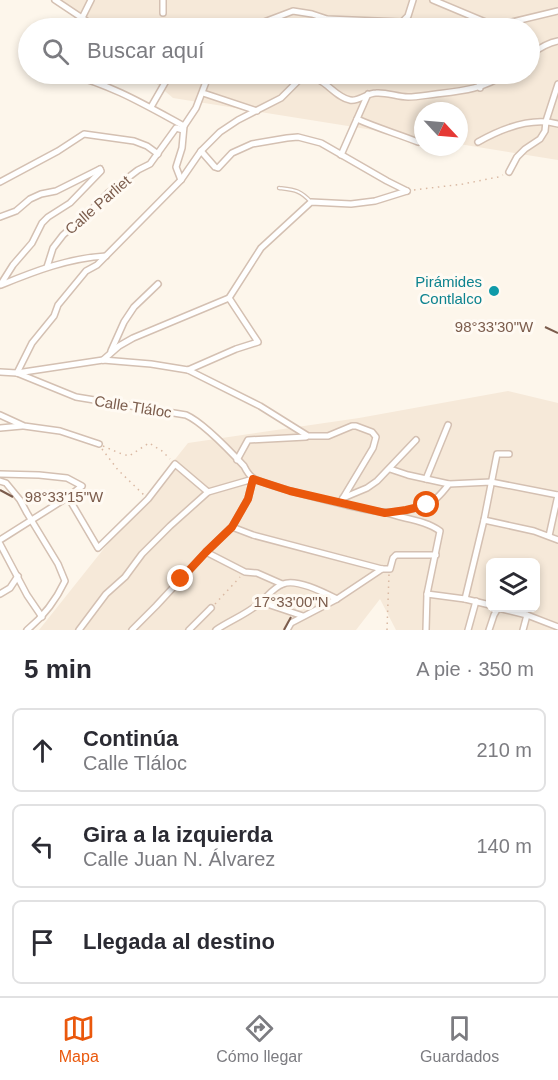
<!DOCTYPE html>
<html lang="es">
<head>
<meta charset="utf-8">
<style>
  :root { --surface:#fff; --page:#f7f7f7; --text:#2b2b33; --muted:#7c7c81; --line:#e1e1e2; --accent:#ea580c }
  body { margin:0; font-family:Helvetica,sans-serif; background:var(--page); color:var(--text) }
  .controls { position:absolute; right:18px; bottom:18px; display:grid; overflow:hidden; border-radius:9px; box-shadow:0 3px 9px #0003 }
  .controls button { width:54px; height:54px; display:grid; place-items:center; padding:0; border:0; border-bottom:2px solid var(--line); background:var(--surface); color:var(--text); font:30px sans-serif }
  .compass { position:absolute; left:414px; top:102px; width:54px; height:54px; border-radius:50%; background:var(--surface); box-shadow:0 3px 9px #0003; rotate:116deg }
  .stop { position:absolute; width:18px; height:18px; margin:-14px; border:4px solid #ea580c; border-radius:50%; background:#fff }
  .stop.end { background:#ea580c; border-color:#fff; box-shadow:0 2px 6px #0008 }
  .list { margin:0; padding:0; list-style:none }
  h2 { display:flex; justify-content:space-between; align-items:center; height:78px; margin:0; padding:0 24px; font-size:26px }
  h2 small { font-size:20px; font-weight:400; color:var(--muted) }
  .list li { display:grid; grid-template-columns:39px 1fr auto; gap:18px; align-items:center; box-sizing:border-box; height:84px; margin:0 12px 12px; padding:0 12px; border:2px solid var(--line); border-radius:9px }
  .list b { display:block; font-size:22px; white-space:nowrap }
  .list p { margin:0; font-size:20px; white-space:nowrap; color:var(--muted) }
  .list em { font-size:20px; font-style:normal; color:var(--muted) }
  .icon { flex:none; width:33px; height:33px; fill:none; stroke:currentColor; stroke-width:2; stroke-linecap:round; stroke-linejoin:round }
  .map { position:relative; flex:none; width:558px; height:630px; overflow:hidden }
  .search { position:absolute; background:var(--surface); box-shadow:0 3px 9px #0003; left:18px; right:18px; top:18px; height:66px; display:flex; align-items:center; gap:15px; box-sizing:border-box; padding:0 21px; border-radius:33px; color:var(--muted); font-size:22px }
  .sheet { height:366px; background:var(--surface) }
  nav { display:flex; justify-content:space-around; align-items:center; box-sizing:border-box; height:84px; border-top:2px solid var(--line); background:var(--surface); font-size:16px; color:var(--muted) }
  nav a { display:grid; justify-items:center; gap:3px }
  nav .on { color:var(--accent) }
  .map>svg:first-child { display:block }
  .residential { fill:#f6e9d9; fill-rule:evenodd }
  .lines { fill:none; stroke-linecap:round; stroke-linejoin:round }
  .service-casing { stroke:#d4c0b2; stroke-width:4.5 }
  .minor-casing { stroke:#d4c0b2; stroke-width:8 }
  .path { stroke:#dab9a3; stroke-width:1.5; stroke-dasharray:1.5 4.5; stroke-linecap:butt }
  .service { stroke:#fff; stroke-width:2 }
  .minor { stroke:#fff; stroke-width:5 }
  .route { stroke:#ea580c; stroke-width:8 }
  .ticks { fill:none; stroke:#7b5c4c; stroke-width:2 }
  .culture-dot { fill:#0f9aa8; stroke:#fffaf3; stroke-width:2 }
  .labels { text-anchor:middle; stroke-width:6; stroke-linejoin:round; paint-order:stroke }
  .street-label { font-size:15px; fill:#7b5c4c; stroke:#fffaf3 }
  .culture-label { font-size:15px; fill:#0d838f; stroke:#fffaf3; text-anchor:end }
  .ticks-label { font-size:15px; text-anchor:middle; fill:#7b5c4c; stroke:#fffaf3; stroke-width:6; stroke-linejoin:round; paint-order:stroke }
</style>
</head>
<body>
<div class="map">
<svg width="558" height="630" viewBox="0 0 558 630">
  <rect width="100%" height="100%" fill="#fdf6eb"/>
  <g class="residential">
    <path d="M59,0H558V160L459,144V111H423V138L173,98L145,74H530V28H92Z"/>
    <path d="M508,391L558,403V630H396L380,599L356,630H39L188,443L359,418ZM490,562H536V608H490Z"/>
  </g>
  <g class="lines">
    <defs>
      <path id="service" d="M279,188C295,190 300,190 311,202"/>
      <g id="minor">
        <path d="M55,0L97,28"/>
        <path d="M163,0V13"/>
        <path d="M433,0L495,26"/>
        <path d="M82,18L91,0"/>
        <path d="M221,26L251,27L293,11L312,14L327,19L402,22L408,16L413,0"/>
        <path d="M487,28L558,11"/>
        <path d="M530,55C538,49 547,43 558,41"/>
        <path d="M68,74C110,84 147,106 184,126"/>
        <path d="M283,74C293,75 311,76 319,80C329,85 338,98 350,100C358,102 367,93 376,93C387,92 397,97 408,97C417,97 427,95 436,94C461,91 484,89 505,74"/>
        <path d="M478,74L480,88"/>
        <path d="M203,93L257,111"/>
        <path d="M151,107L170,74"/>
        <path d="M357,119C377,128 398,134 418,142"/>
        <path d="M478,142C501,129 532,117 558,124"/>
        <path d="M201,151L215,167L218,168L232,153L252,144L287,138L298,137L321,143L387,181L407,191"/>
        <path d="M341,155L368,94"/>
        <path d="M509,172L517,157L525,149L540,139L545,131L546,121L558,84"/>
        <path d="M181,180L176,167L182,148L184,126L196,108L209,74"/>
        <path d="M0,182L58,151L84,134L134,141L147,146L158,154"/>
        <path d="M0,217L16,211L30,199L41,194L56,191L100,169"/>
        <path d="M47,267L53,248L63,235L89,212L108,193L138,170L150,164L176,128L183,130"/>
        <path d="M1,284L13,265L32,243L42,223L48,217L70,203L101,171L100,169"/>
        <path d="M1,285C35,271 69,258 106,256"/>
        <path d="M111,351L124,322L134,307L158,284"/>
        <path d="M103,360L119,346L133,338L229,298L261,248L311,202L351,204L375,201L407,191"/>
        <path d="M188,370L260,406L308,436H328L352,426H356L372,432L376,437L373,448L340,503"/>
        <path d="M0,372L17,373L103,360L151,364L188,370L236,349L258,342L229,298"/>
        <path d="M17,373L76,397L186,415C202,422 231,452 244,466C246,470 249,475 252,477C260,485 369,512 385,512C397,513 414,509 426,505C435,502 443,492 449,484L491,482L558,495"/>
        <path d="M17,373L32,343L54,316L58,305L86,271L97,265L181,180L201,151L220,132L238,120L281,98L302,77"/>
        <path d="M0,415L24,426L60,431L99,444"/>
        <path d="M0,428L22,426"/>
        <path d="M237,460L248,440L306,437"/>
        <path d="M390,469L408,475L449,484"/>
        <path d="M0,474L39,475L67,478L82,486L68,497L0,540"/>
        <path d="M426,479L448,425"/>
        <path d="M0,481L6,483L20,500L27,513L58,564L65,581C56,600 43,617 27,630"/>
        <path d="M68,497L98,548L148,499L175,464L208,492"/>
        <path d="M343,498L367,488L377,481L416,440"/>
        <path d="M387,513C404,519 425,520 440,531L427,594L426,630"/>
        <path d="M484,520L534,531L558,540"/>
        <path d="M232,527L253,535L382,569H390L393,558L396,555H436"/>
        <path d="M549,536L558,495"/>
        <path d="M0,544L27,595L42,617"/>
        <path d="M206,552L245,572L257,573L282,584"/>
        <path d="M0,594L10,588L18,576"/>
        <path d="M427,594L465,599L490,605"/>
        <path d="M465,599L484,520L497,454H509"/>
        <path d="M259,605L267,604L303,616"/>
        <path d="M498,608L527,615L558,627"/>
        <path d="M79,630L106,594L125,577L142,554L170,526L208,492L253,479L248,499L232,527L206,552L156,606L132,630"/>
        <path d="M189,630L211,608"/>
        <path d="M216,630C229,621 245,615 257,605C266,599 272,588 283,584C296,578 325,593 337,599"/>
        <path d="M287,630L291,623L337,599L382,569"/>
        <path d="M468,630L476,601"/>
        <path d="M489,630L494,615L498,608"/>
        <path d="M523,630L527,615"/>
      </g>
    </defs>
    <use href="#service" class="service-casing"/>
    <use href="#minor" class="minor-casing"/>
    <g class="path">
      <path d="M414,190L463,184L498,177L503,175"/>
      <path d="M103,446L119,453L129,456L149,443L162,451L170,459"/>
      <path d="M102,449L118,470L145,496"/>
      <path d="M215,604L240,577"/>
      <path d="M387,630L389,574"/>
    </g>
    <use href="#service" class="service"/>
    <use href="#minor" class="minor"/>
  </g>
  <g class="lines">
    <path class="route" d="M181,579L206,552L232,527L248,499L253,479L290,491L385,513L406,510L427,505"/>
  </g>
  <path class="ticks" d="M545,327L558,333M0,490L13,497M284,630L291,617"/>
  <circle class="culture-dot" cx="494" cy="291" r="6"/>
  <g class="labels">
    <g class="street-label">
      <text transform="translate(98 205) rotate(-41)" y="5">Calle Parliet</text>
      <text transform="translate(133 407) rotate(9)" y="5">Calle Tláloc</text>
    </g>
    <g class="culture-label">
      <text x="482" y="287">Pirámides<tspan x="482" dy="17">Contlalco</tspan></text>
    </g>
  </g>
  <g class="ticks-label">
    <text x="494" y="332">98°33'30"W</text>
    <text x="64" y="502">98°33'15"W</text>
    <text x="291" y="607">17°33'00"N</text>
  </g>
</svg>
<div class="controls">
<button><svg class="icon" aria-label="layers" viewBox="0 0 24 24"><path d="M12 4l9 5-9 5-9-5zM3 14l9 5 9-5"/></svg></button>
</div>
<svg class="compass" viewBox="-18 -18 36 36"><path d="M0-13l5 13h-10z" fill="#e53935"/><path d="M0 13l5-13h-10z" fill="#7c7c81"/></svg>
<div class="stop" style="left:427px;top:505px"></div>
<div class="stop end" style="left:181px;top:579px"></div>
<div class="search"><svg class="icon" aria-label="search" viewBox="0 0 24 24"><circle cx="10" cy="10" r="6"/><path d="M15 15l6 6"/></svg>Buscar aquí</div>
</div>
<section class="sheet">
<h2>5 min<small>A pie · 350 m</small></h2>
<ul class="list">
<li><svg class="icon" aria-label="ahead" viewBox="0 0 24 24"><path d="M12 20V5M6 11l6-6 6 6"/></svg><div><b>Continúa</b><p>Calle Tláloc</p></div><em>210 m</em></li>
<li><svg class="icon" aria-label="left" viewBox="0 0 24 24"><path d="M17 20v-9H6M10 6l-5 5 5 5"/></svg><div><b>Gira a la izquierda</b><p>Calle Juan N. Álvarez</p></div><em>140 m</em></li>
<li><svg class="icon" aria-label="arrive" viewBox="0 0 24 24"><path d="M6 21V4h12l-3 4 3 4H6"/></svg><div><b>Llegada al destino</b></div></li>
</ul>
</section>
<nav>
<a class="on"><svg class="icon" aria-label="map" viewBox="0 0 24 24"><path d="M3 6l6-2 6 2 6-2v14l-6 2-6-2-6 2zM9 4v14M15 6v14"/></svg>Mapa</a>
<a><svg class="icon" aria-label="directions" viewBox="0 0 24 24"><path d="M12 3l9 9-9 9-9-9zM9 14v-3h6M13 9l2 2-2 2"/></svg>Cómo llegar</a>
<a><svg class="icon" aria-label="saved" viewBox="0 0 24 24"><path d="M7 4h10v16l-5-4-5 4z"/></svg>Guardados</a>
</nav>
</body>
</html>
